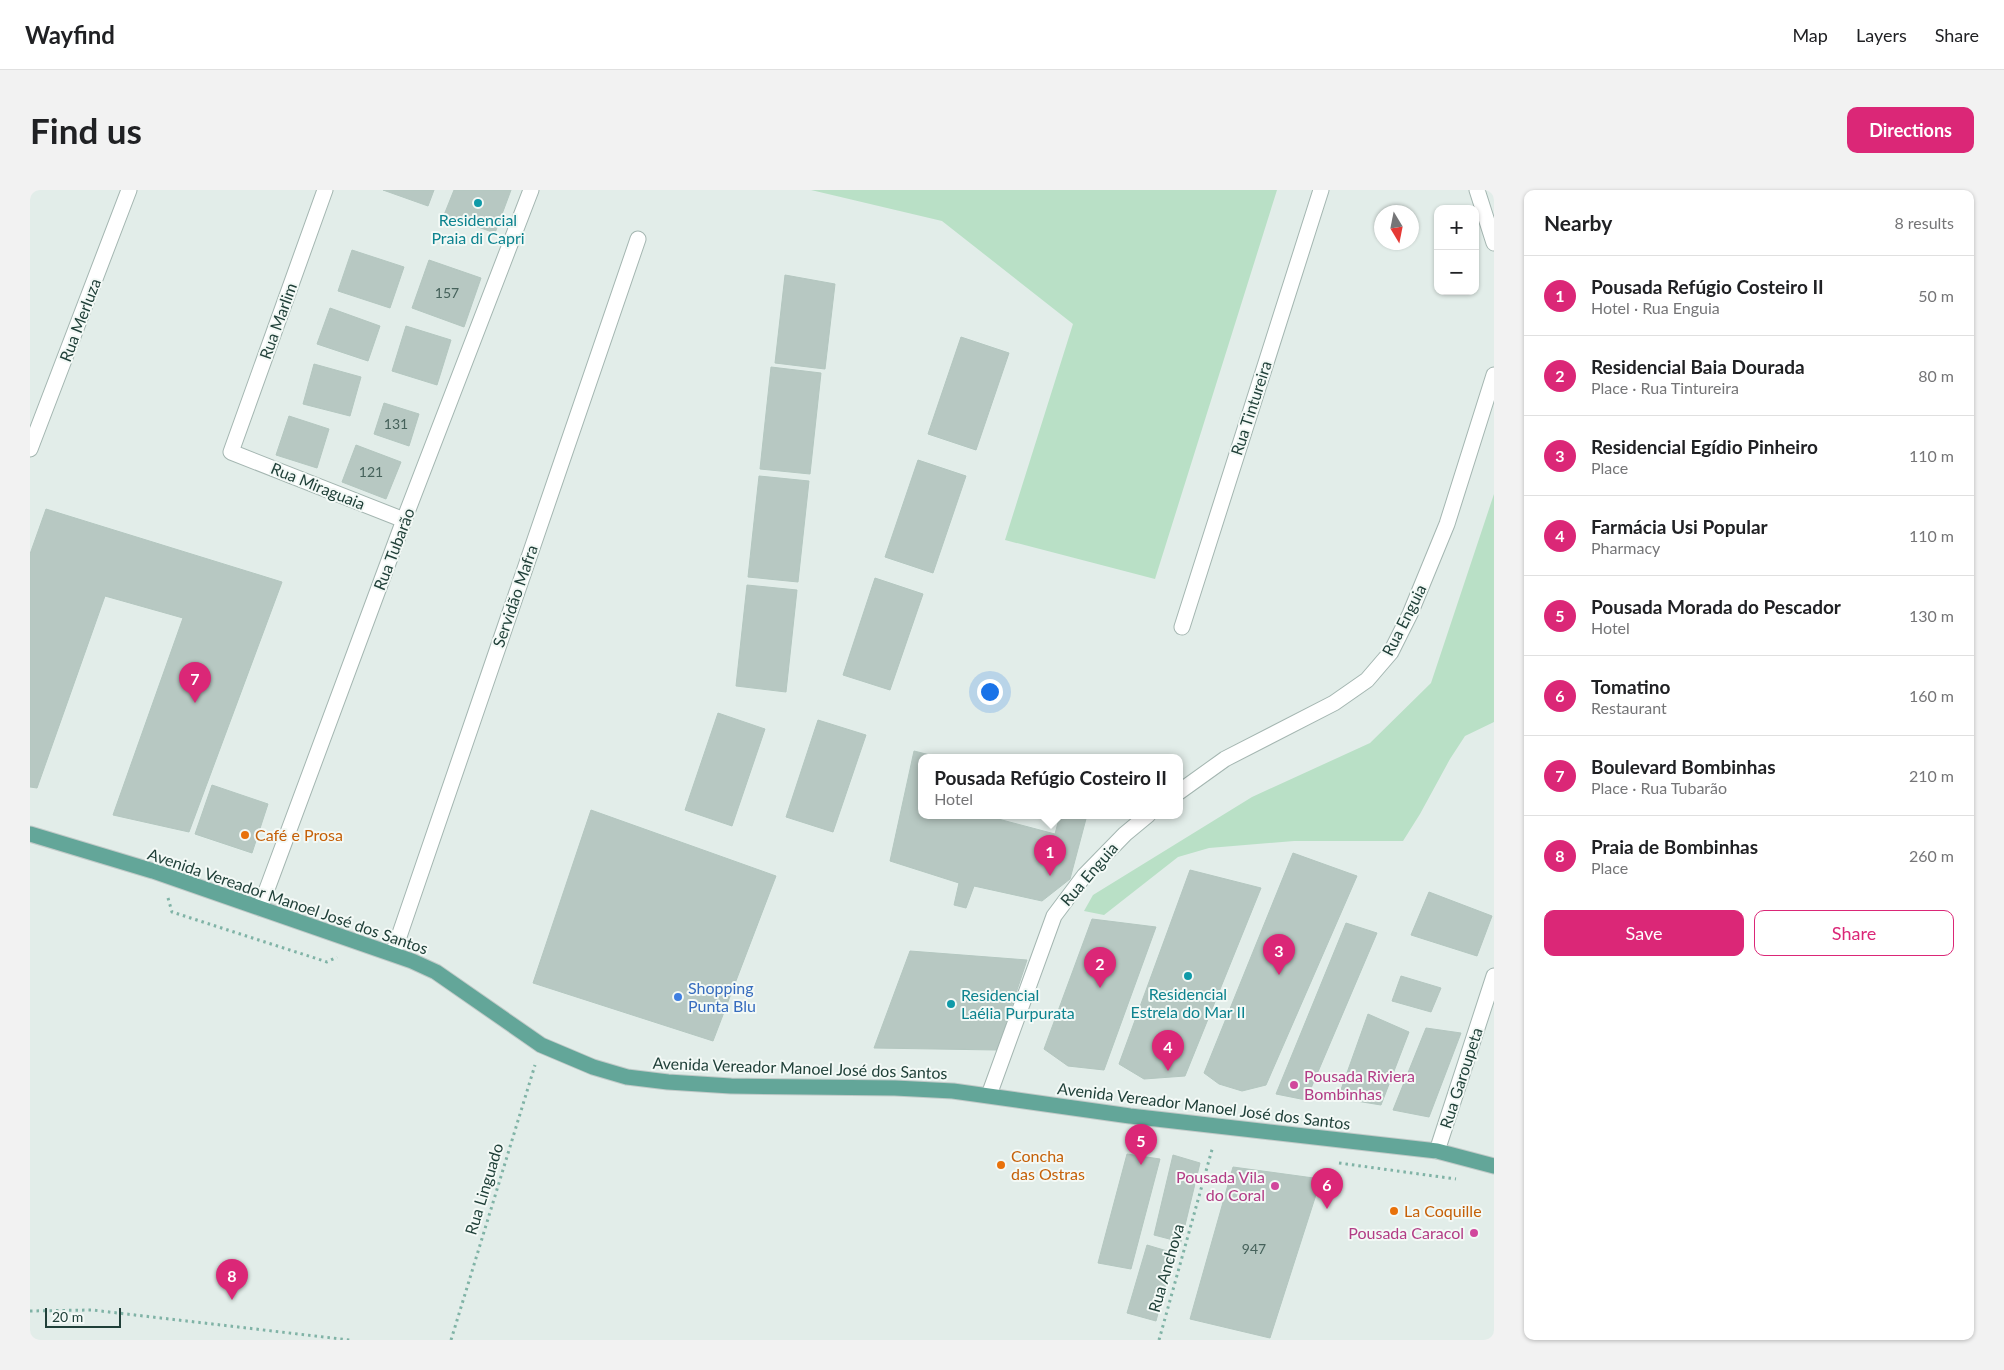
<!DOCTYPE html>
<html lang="en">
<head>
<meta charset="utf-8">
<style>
  :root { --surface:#fff; --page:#f2f2f2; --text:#202124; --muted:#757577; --line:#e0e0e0; --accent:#db2777 }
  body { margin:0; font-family:Lato,sans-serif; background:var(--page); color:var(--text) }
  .controls { position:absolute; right:15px; top:15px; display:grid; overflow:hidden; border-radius:10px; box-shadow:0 1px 4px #0004 }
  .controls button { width:45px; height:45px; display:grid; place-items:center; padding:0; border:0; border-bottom:1px solid var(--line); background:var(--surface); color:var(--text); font:25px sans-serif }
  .compass { position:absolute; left:1344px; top:15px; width:45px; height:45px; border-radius:50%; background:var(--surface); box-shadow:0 1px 4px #0004; rotate:170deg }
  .scale { position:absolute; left:15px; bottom:12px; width:76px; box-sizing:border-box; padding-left:5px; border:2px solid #204039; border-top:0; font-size:14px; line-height:18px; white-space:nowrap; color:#204039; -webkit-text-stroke:4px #f3f9f6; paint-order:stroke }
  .you { position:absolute; left:959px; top:501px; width:18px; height:18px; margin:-12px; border:4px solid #fff; border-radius:50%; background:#1a73e8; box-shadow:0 0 0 8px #1a73e833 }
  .badge { display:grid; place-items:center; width:32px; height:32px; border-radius:50%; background:var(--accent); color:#fff; font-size:16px; font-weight:700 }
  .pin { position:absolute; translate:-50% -41px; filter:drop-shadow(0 1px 2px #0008) }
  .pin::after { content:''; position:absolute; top:26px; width:18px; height:15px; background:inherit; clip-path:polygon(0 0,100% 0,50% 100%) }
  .popup { position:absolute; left:888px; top:564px; width:265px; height:65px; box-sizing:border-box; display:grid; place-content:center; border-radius:10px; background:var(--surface); filter:drop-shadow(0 1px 4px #0005); font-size:16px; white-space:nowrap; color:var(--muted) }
  .popup b { font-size:19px; color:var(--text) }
  .popup::after { content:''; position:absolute; left:50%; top:100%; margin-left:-10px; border:10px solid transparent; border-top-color:var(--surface) }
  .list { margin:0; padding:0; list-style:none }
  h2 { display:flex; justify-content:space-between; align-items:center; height:65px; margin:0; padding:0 20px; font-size:21px }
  h2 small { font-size:16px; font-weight:400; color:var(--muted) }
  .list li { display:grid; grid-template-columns:32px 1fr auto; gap:15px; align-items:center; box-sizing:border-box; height:80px; padding:0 20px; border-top:1px solid var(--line) }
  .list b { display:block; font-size:19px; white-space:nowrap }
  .list p { margin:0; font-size:16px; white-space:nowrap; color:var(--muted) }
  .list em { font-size:16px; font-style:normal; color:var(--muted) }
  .actions { display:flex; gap:10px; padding:15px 20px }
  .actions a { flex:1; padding:11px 0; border:1px solid var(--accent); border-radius:10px; text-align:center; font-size:18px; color:var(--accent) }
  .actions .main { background:var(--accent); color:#fff }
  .map { position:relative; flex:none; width:1464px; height:1150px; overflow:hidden; border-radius:10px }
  header { display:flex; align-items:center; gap:30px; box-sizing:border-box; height:70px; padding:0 25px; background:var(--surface); border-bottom:1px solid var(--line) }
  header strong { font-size:24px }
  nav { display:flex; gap:28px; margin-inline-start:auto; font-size:18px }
  .intro { display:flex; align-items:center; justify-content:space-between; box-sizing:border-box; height:120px; padding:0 30px }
  h1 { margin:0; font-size:35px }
  .button { padding:12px 22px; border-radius:10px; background:var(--accent); color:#fff; font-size:18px; font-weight:700 }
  main { display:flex; gap:30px; padding:0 30px }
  aside { flex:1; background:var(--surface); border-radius:10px; box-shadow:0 1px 4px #0004 }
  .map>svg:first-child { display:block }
  .green { fill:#b9e0c6 }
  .building { fill:#b7c8c2; stroke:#b4c7c0 }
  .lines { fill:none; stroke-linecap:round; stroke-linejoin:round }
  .minor-casing { stroke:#a4b6b1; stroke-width:17 }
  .major-casing { stroke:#c1cac8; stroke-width:17 }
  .path { stroke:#80b3a6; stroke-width:3; stroke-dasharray:2.5 4; stroke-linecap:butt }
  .minor { stroke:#fff; stroke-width:15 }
  .major { stroke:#63a699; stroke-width:15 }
  .culture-dot { fill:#0f9aa8; stroke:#f3f9f6; stroke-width:2 }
  .food-dot { fill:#e8710a; stroke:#f3f9f6; stroke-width:2 }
  .shop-dot { fill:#3f7fe0; stroke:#f3f9f6; stroke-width:2 }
  .hotel-dot { fill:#d1479c; stroke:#f3f9f6; stroke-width:2 }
  .labels { text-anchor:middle; stroke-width:4; stroke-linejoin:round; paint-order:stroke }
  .number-label { font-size:14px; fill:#46625b }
  .culture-label { font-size:16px; fill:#0d838f; stroke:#f3f9f6 }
  .street-label { font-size:16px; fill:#204039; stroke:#f3f9f6 }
  .food-label { font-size:16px; fill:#c56008; stroke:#f3f9f6; text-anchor:start }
  .shop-label { font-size:16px; fill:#366cbe; stroke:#f3f9f6; text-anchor:start }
  .hotel-label { font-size:16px; fill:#b23c85; stroke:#f3f9f6; text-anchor:end }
</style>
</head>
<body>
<header>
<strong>Wayfind</strong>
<nav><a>Map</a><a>Layers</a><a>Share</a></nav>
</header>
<div class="intro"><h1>Find us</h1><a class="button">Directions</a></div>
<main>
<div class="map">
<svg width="1464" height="1150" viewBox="0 0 1464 1150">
  <rect width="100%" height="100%" fill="#e2ede9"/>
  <g class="green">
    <path d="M781,0H1247L1125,389L975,350L1043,134L912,31Z"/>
    <path d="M1464,304V532L1435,546L1420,569L1390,624L1373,651H1264L1179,658L1148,667L1074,725L1054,721L1063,705L1222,607L1340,553L1401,493Z"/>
  </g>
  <g class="building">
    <path d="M353,0H404L398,16Z"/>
    <path d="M424,0H481L465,43L414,25Z"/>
    <path d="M322,60L374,77L360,118L308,101Z"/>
    <path d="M399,70L451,88L434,137L382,118Z"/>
    <path d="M755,85L805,94L795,179L745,173Z"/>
    <path d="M300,118L350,136L338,171L287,154Z"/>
    <path d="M376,136L421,150L407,195L362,181Z"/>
    <path d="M931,147L979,163L946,260L898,244Z"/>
    <path d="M284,174L331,187L320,226L273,214Z"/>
    <path d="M741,177L791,183L780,284L730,279Z"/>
    <path d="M354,213L389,224L379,256L344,244Z"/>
    <path d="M259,226L299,239L287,278L246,265Z"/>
    <path d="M326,255L371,272L356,309L312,292Z"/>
    <path d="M888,270L936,286L903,383L855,367Z"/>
    <path d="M729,286L779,291L768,392L718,387Z"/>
    <path d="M16,319L252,392L159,642L83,625L153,428L75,406L7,598L0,597V364Z"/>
    <path d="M845,388L893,404L860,500L813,485Z"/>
    <path d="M717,395L767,400L756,502L706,496Z"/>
    <path d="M688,523L735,539L702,636L655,620Z"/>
    <path d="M788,530L836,545L803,642L756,627Z"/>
    <path d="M884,561L908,567H891V625H953L1025,644L1030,625H1057L1040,689L1012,711L944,696L936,718L924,715L929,693L860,671Z"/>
    <path d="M182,595L238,614L222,663L165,644Z"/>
    <path d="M561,620L746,686L683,851L503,793Z"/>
    <path d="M1263,663L1327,686L1236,895L1212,901L1189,894L1174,883Z"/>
    <path d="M1160,680L1231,698L1155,886L1114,889L1089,874Z"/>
    <path d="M1399,702L1462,726L1447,766L1381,745Z"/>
    <path d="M1062,729L1126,737L1074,880L1038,876L1014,859Z"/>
    <path d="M1316,733L1347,743L1276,910L1246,904Z"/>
    <path d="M880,761L997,770L967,860L844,858Z"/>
    <path d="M1371,786L1411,798L1401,822L1362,811Z"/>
    <path d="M1338,824L1379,842L1351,915L1308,908Z"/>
    <path d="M1396,838L1431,843L1399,927L1363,920Z"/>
    <path d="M1097,964L1130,969L1101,1079L1068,1073Z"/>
    <path d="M1143,965L1170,973L1151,1052L1124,1045Z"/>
    <path d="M1203,977L1291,989L1240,1148L1160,1129Z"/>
    <path d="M1117,1055L1144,1063L1126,1131L1097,1123Z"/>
  </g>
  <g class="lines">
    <defs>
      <g id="minor">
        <path d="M295,0L201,262L374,330"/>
        <path d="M1447,0L1464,53"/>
        <path d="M0,259L99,0"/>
        <path d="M1152,437L1291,0"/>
        <path d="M1149,602L1195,569L1304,513L1337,490L1361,462L1380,424L1417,334L1464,185"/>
        <path d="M230,718L374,330L501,0"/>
        <path d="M363,764L608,49"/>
        <path d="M959,905L1024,726L1054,686L1095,644L1118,625"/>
        <path d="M1407,961L1464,786"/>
      </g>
      <path id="major" d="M0,644L123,681L382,771L406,782L511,855L563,877L597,887L638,892L701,896L865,898L923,901L1100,926L1407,961L1464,976"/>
    </defs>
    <use href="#minor" class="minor-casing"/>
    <use href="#major" class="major-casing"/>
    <g class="path">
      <path d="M138,708L142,722L297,772L307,767"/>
      <path d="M1309,973L1426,989"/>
      <path d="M0,1121L62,1120L320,1150"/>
      <path d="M421,1150L505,875"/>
      <path d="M1129,1150L1183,956"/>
    </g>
    <use href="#minor" class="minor"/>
    <use href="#major" class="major"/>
  </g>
  <g class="culture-dot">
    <circle cx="448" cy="13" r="5"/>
    <circle cx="1158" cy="786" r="5"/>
    <circle cx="921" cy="814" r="5"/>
  </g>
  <g class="food-dot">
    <circle cx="215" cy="645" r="5"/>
    <circle cx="971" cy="975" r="5"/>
    <circle cx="1364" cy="1021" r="5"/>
  </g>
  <circle class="shop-dot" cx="648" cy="807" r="5"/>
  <g class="hotel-dot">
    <circle cx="1264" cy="895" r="5"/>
    <circle cx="1245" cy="996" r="5"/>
    <circle cx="1444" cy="1043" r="5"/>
  </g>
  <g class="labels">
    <g class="number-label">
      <text x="417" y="108">157</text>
      <text x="366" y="239">131</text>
      <text x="341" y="287">121</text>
      <text x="1224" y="1064">947</text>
    </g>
    <g class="culture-label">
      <text x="448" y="36">Residencial<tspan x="448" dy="18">Praia di Capri</tspan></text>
      <text x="1158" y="810">Residencial<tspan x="1158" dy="18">Estrela do Mar II</tspan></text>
      <text x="931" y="811" text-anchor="start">Residencial<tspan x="931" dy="18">Laélia Purpurata</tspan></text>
    </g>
    <g class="street-label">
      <text transform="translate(50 130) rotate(-69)" y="6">Rua Merluza</text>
      <text transform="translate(248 131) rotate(-70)" y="6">Rua Marlim</text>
      <text transform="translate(1221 218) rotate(-72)" y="6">Rua Tintureira</text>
      <text transform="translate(288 296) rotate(22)" y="6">Rua Miraguaia</text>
      <text transform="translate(364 359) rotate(-69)" y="6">Rua Tubarão</text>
      <text transform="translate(485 406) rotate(-71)" y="6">Servidão Mafra</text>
      <text transform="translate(1374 430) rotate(-63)" y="6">Rua Enguia</text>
      <text transform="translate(1059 684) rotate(-49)" y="6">Rua Enguia</text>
      <text transform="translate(258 711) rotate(19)" y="6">Avenida Vereador Manoel José dos Santos</text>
      <text transform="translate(770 878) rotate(2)" y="6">Avenida Vereador Manoel José dos Santos</text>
      <text transform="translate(1431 888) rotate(-72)" y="6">Rua Garoupeta</text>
      <text transform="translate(1174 916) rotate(7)" y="6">Avenida Vereador Manoel José dos Santos</text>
      <text transform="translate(454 999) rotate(-73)" y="6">Rua Linguado</text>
      <text transform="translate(1136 1078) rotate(-74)" y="6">Rua Anchova</text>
    </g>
    <g class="food-label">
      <text x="225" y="651">Café e Prosa</text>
      <text x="981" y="972">Concha<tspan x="981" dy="18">das Ostras</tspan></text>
      <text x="1374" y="1027">La Coquille</text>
    </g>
    <g class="shop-label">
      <text x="658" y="804">Shopping<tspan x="658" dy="18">Punta Blu</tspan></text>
    </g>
    <g class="hotel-label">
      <text x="1274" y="892" text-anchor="start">Pousada Riviera<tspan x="1274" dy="18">Bombinhas</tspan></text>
      <text x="1235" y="993">Pousada Vila<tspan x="1235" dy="18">do Coral</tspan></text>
      <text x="1434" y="1049">Pousada Caracol</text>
    </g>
  </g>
</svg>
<div class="controls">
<button>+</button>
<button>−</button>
</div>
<svg class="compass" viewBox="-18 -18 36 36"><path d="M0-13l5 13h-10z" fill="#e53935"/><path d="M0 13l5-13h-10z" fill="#757577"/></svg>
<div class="scale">20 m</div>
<div class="you"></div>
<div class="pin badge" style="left:1020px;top:686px">1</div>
<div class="popup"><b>Pousada Refúgio Costeiro II</b>Hotel</div>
<div class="pin badge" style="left:1070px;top:798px">2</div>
<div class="pin badge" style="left:1249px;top:785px">3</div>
<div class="pin badge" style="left:1138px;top:881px">4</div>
<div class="pin badge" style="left:1111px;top:975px">5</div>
<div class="pin badge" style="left:1297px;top:1019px">6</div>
<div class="pin badge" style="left:165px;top:513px">7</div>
<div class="pin badge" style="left:202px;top:1110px">8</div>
</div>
<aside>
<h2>Nearby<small>8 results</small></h2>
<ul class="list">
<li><span class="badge">1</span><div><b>Pousada Refúgio Costeiro II</b><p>Hotel · Rua Enguia</p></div><em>50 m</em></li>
<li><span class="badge">2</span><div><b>Residencial Baia Dourada</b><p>Place · Rua Tintureira</p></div><em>80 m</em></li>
<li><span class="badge">3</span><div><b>Residencial Egídio Pinheiro</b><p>Place</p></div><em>110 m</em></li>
<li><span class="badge">4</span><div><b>Farmácia Usi Popular</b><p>Pharmacy</p></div><em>110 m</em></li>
<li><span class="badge">5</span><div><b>Pousada Morada do Pescador</b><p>Hotel</p></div><em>130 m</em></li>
<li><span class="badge">6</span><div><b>Tomatino</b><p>Restaurant</p></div><em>160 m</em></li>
<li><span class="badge">7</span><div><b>Boulevard Bombinhas</b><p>Place · Rua Tubarão</p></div><em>210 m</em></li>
<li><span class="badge">8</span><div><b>Praia de Bombinhas</b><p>Place</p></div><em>260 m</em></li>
</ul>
<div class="actions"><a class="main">Save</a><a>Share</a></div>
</aside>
</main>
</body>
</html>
